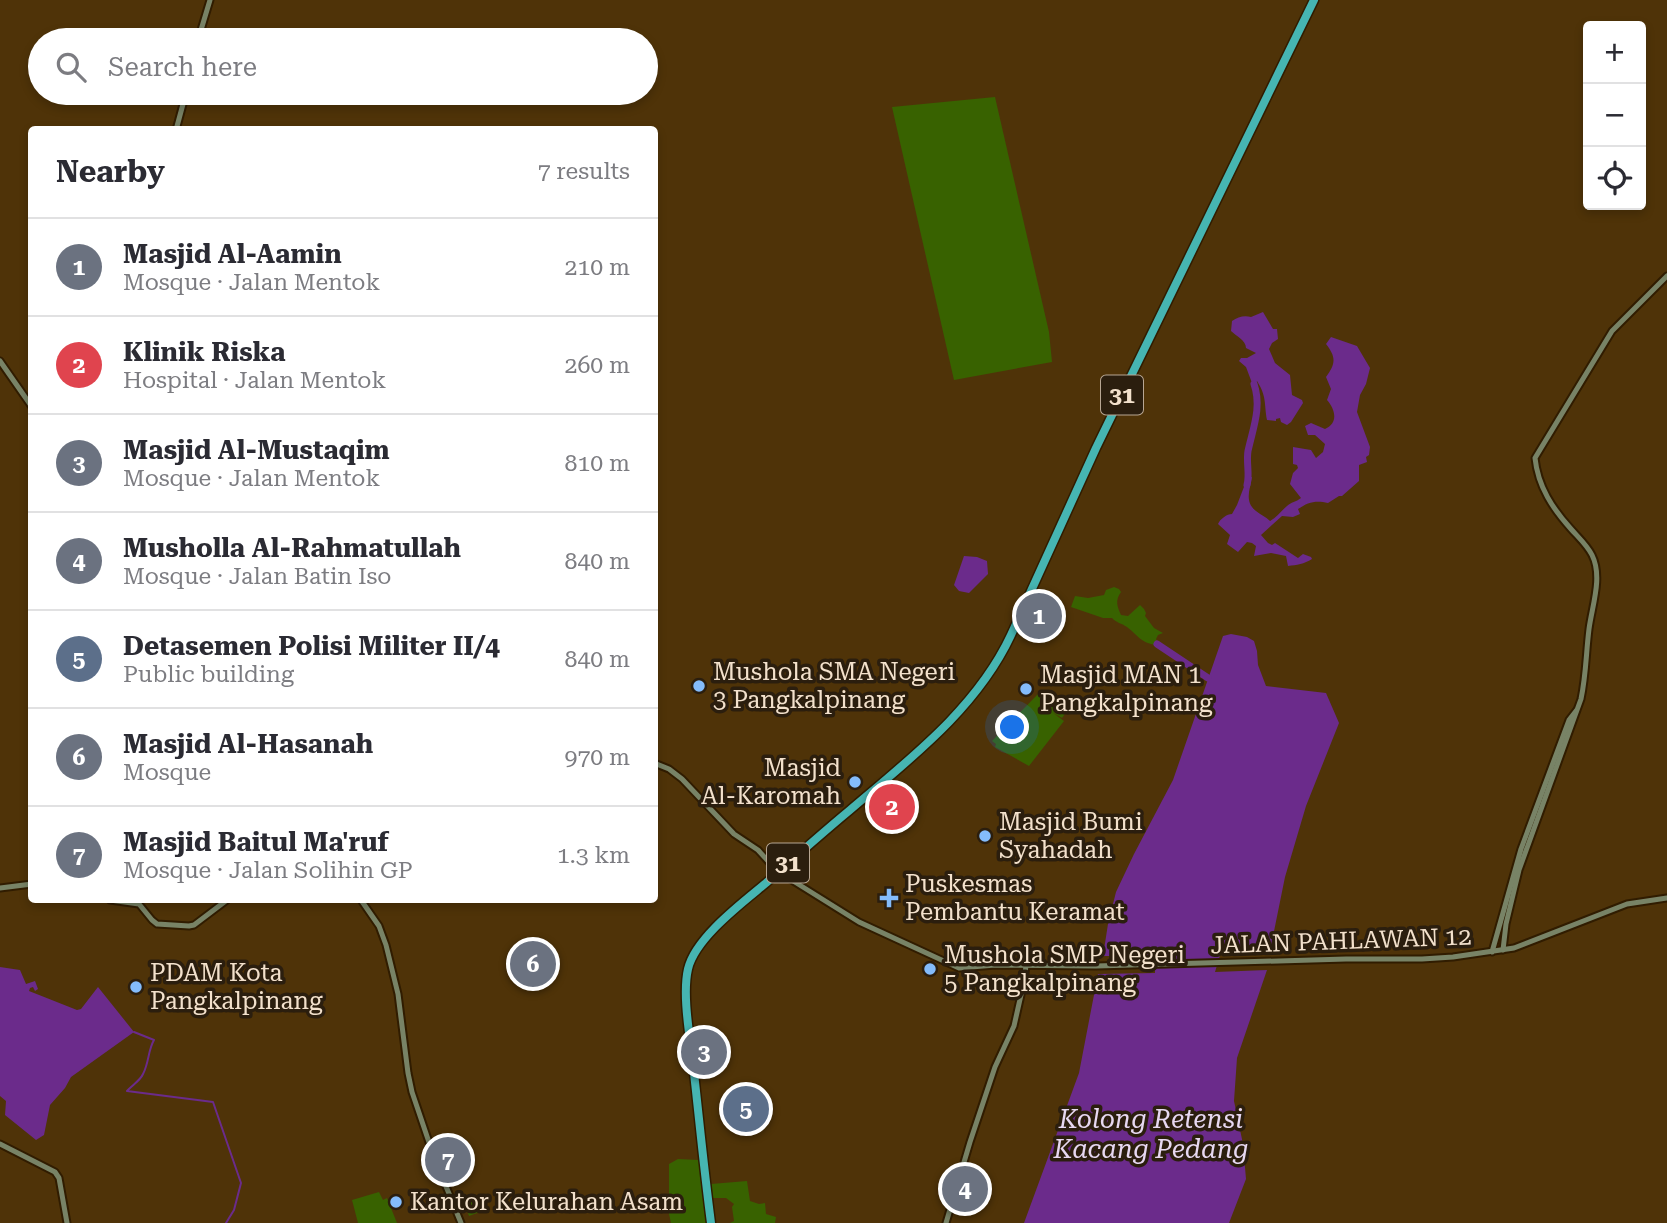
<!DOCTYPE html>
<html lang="en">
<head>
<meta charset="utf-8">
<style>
  :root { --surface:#fff; --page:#f7f7f7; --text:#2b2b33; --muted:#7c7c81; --line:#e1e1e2; --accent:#d93025 }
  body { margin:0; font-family:"Roboto Serif",serif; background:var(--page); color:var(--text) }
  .controls { position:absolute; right:21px; top:21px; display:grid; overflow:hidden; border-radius:7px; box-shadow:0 4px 10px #0003 }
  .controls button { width:63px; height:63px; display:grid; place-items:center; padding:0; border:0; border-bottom:2px solid var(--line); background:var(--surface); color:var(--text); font:35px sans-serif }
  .you { position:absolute; left:1013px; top:728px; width:24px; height:24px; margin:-18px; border:5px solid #fff; border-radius:50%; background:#1a73e8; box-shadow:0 0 0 10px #1a73e833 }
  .badge { display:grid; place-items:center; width:46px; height:46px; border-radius:50%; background:var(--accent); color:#fff; font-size:23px; font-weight:700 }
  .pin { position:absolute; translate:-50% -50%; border:4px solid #fff; box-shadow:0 2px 7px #0006 }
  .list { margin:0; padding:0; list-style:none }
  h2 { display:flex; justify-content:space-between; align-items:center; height:91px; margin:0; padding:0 28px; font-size:30px }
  h2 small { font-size:23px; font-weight:400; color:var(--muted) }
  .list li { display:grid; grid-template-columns:46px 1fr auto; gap:21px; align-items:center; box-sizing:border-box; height:98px; padding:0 28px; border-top:2px solid var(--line) }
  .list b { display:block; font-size:26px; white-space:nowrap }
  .list p { margin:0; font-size:23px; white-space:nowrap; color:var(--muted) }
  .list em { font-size:23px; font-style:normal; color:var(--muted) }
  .icon { flex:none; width:38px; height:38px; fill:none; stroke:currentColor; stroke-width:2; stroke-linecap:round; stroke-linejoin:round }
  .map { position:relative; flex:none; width:1667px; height:1223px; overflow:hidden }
  .search { position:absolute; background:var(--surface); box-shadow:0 4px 10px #0003; left:28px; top:28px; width:630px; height:77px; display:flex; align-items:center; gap:18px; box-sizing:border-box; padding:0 24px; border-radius:38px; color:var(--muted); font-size:26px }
  .panel { position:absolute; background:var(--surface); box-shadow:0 4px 10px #0003; left:28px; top:126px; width:630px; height:777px; border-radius:7px }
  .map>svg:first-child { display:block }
  .green { fill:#386200 }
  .water { fill:#6b2b8b }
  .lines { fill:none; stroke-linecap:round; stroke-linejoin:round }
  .stream { stroke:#6b2b8b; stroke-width:2 }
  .river { stroke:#6b2b8b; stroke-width:7 }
  .secondary-casing { stroke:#301c00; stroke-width:9 }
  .highway-casing { stroke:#301c00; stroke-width:11 }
  .secondary { stroke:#788366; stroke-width:5 }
  .highway { stroke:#46b5b2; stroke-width:8 }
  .poi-dot { fill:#84bcfb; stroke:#2b1e0e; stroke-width:2.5 }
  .labels { text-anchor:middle; stroke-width:7; stroke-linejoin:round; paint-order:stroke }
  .shield { fill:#2b1e0e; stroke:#b7a693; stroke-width:2 }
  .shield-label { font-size:23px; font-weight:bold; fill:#f3e1cc }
  .poi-label { font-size:24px; fill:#f3e1cc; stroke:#2b1e0e; text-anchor:start }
  .street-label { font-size:24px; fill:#f3e1cc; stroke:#2b1e0e }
  .water-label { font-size:26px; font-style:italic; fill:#e7d8f1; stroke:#2b1e0e }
</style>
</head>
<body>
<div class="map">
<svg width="1667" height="1223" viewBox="0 0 1667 1223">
  <rect width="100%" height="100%" fill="#4f3308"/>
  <g class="green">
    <path d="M995,97L1049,332L1052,362L954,380L892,107Z"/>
    <path d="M1114,587L1119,589L1121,592C1115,600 1117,606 1121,615L1128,616L1140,605L1144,609L1146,613L1145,616L1154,628L1163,633L1158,635L1156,639L1158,643L1156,645C1139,642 1139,636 1127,627C1121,623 1117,623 1112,618H1103L1071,607L1075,596L1088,598L1104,595L1106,590Z"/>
    <path d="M1040,692L1053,702L1047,710L1054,703L1067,711L1062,718L1052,712L1064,721L1029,766L995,747L996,744L992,741Z"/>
    <path d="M678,1159L699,1160L706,1223H671L669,1214V1164Z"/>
    <path d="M747,1181L750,1201L759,1204L765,1203L766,1214L776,1217L775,1223H730L734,1221L732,1207L734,1204L726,1198H713L711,1184Z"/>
    <path d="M379,1192L383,1200L387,1198L397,1223H358L352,1200Z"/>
    <path d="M481,1199L485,1210L469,1216L465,1204Z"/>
  </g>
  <g class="water">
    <path d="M1263,312L1273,329H1277L1278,339L1272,343L1269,349L1275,363L1290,375L1292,395L1302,400L1303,403L1291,422L1287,425L1281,422L1280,418L1276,419V421L1267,420C1264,403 1267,397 1257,381L1256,383L1258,388L1255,391L1246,367L1239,361L1241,358H1247L1256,353L1246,348C1246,340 1236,336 1231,331L1232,321C1238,317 1244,315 1251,317Z"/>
    <path d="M1331,337L1357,346L1370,368L1366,384L1360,395L1357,412L1370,447L1369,455L1366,457L1367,462L1359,465V481L1342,496H1339L1328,503C1316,500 1308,502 1298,509L1300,514L1293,517L1282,516L1261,535L1268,543L1272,545L1275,543L1298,558L1303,554L1311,557L1312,559C1304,564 1297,565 1288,566L1286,556L1271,553L1254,556L1256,546L1252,543L1247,542L1238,552L1227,544L1230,535L1218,524C1220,519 1227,514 1232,514L1237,505L1247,479L1252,477C1250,489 1244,502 1256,511C1261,515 1266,517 1270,521C1277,517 1281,511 1287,506C1291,502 1296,502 1301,498L1290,484L1293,473L1298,468L1297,465L1293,464V447L1311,450L1316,458L1323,452L1325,444L1315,435H1308L1305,426L1311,423L1325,429C1339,423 1335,409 1327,400L1331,389L1326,377C1336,363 1336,357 1326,344Z"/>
    <path d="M964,556L977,557L987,561L988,574L969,593L959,591L954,585Z"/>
    <path d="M1231,634L1247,637L1254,641L1257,651L1258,665L1266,686L1326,693L1339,723L1306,806L1285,877L1270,951L1221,952L1215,972L1267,970L1237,1058L1234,1101L1243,1144L1246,1179L1229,1223H1024L1079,1073L1098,974L1155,973V956H1103L1108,924L1116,892L1134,854L1173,780L1223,636Z"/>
    <path d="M0,967L20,970L26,984L35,981L38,989L35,991L33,987L30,988L29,991L77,1010L81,1009L98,987L134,1032L71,1077L65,1088L50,1105L44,1135L36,1140L5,1115L6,1101L0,1096Z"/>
  </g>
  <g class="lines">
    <path class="stream" d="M134,1032L154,1040C148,1050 149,1063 143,1074C140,1081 132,1085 127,1091L213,1102L241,1183L234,1210L226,1223"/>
    <g class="river">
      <path d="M1247,485C1250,474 1246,462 1248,451C1253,428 1262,407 1254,384"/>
      <path d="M1157,644L1208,678"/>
    </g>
    <defs>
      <g id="secondary">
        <path d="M198,40L210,0"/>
        <path d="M176,130L186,93"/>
        <path d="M0,361L32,407"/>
        <path d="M654,763L669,769L682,779L734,834L758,850L778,872L790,879L859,922L959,968L995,965L1096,966L1346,959H1422L1453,957L1514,948L1627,904L1667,898"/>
        <path d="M0,888L32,884"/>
        <path d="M110,900L139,904L152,920L157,924L189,926L194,925L227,900"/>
        <path d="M361,900L379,926L386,945L398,994L408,1073L412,1092L434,1157L461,1223"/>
        <path d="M1503,950L1506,924L1519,870L1581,699C1586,676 1586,653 1589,629C1592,606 1603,577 1592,555C1587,545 1578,537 1571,529C1553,509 1538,487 1535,458L1612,331L1667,276"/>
        <path d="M1492,952L1521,849L1569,720L1576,711"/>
        <path d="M0,1144L55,1172L59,1178L67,1223"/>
        <path d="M946,1223L970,1142L995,1067L1014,1026L1023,986L1026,966"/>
      </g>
      <path id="highway" d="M711,1223C704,1170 699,1117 693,1064C690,1037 682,995 688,969C695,938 742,903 766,883C794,858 821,834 850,810C910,759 977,708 1011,635L1096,448L1314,0"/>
    </defs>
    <use href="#secondary" class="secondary-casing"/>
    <use href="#highway" class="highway-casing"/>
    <use href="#secondary" class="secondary"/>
    <use href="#highway" class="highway"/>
  </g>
  <g class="poi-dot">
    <circle cx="699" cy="686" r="7"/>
    <circle cx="1026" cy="689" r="7"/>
    <circle cx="855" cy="782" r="7"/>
    <circle cx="985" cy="836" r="7"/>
    <path d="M885.5 887.5h7v7h7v7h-7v7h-7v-7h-7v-7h7z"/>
    <circle cx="930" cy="969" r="7"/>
    <circle cx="136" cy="987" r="7"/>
    <circle cx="396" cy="1202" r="7"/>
  </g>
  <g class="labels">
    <g class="shield">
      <rect x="1101" y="375.5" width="42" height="39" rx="5"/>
      <rect x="767" y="843.5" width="42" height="39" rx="5"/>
    </g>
    <g class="shield-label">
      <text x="1122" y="403">31</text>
      <text x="788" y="871">31</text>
    </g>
    <g class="poi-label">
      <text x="713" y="680">Mushola SMA Negeri<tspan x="713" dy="28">3 Pangkalpinang</tspan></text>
      <text x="1040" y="683">Masjid MAN 1<tspan x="1040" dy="28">Pangkalpinang</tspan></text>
      <text x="841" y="776" text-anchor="end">Masjid<tspan x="841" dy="28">Al-Karomah</tspan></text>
      <text x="999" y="830">Masjid Bumi<tspan x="999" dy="28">Syahadah</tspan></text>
      <text x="905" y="892">Puskesmas<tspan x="905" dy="28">Pembantu Keramat</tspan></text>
      <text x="944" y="963">Mushola SMP Negeri<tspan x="944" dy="28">5 Pangkalpinang</tspan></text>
      <text x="150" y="981">PDAM Kota<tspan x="150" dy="28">Pangkalpinang</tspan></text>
      <text x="410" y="1210">Kantor Kelurahan Asam</text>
    </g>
    <g class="street-label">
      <text transform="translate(1341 941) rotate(-2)" y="8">JALAN PAHLAWAN 12</text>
    </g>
    <g class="water-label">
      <text x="1151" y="1128">Kolong Retensi<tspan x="1151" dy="30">Kacang Pedang</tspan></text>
    </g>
  </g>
</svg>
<div class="controls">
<button>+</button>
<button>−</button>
<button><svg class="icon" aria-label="locate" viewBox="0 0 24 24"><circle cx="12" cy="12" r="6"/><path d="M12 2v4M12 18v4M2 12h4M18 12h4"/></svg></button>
</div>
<div class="you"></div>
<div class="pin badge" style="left:1039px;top:616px;background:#6b7280">1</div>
<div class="pin badge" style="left:892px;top:807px;background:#e0444e">2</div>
<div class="pin badge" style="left:704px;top:1052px;background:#6b7280">3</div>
<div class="pin badge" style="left:965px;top:1189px;background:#6b7280">4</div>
<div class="pin badge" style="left:746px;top:1109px;background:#5c6f8a">5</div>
<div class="pin badge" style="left:533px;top:964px;background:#6b7280">6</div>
<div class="pin badge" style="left:448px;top:1160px;background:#6b7280">7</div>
<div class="search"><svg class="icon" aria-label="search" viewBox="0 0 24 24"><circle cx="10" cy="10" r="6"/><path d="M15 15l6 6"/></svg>Search here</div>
<section class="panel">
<h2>Nearby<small>7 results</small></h2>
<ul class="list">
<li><span class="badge" style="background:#6b7280">1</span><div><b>Masjid Al-Aamin</b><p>Mosque · Jalan Mentok</p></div><em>210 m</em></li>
<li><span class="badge" style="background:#e0444e">2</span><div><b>Klinik Riska</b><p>Hospital · Jalan Mentok</p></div><em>260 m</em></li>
<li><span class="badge" style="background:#6b7280">3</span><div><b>Masjid Al-Mustaqim</b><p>Mosque · Jalan Mentok</p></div><em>810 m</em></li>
<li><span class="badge" style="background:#6b7280">4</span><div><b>Musholla Al-Rahmatullah</b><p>Mosque · Jalan Batin Iso</p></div><em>840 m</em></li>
<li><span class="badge" style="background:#5c6f8a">5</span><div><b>Detasemen Polisi Militer II/4</b><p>Public building</p></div><em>840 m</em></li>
<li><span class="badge" style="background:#6b7280">6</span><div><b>Masjid Al-Hasanah</b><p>Mosque</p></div><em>970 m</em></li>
<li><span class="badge" style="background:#6b7280">7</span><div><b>Masjid Baitul Ma'ruf</b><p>Mosque · Jalan Solihin GP</p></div><em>1.3 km</em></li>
</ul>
</section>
</div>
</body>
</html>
